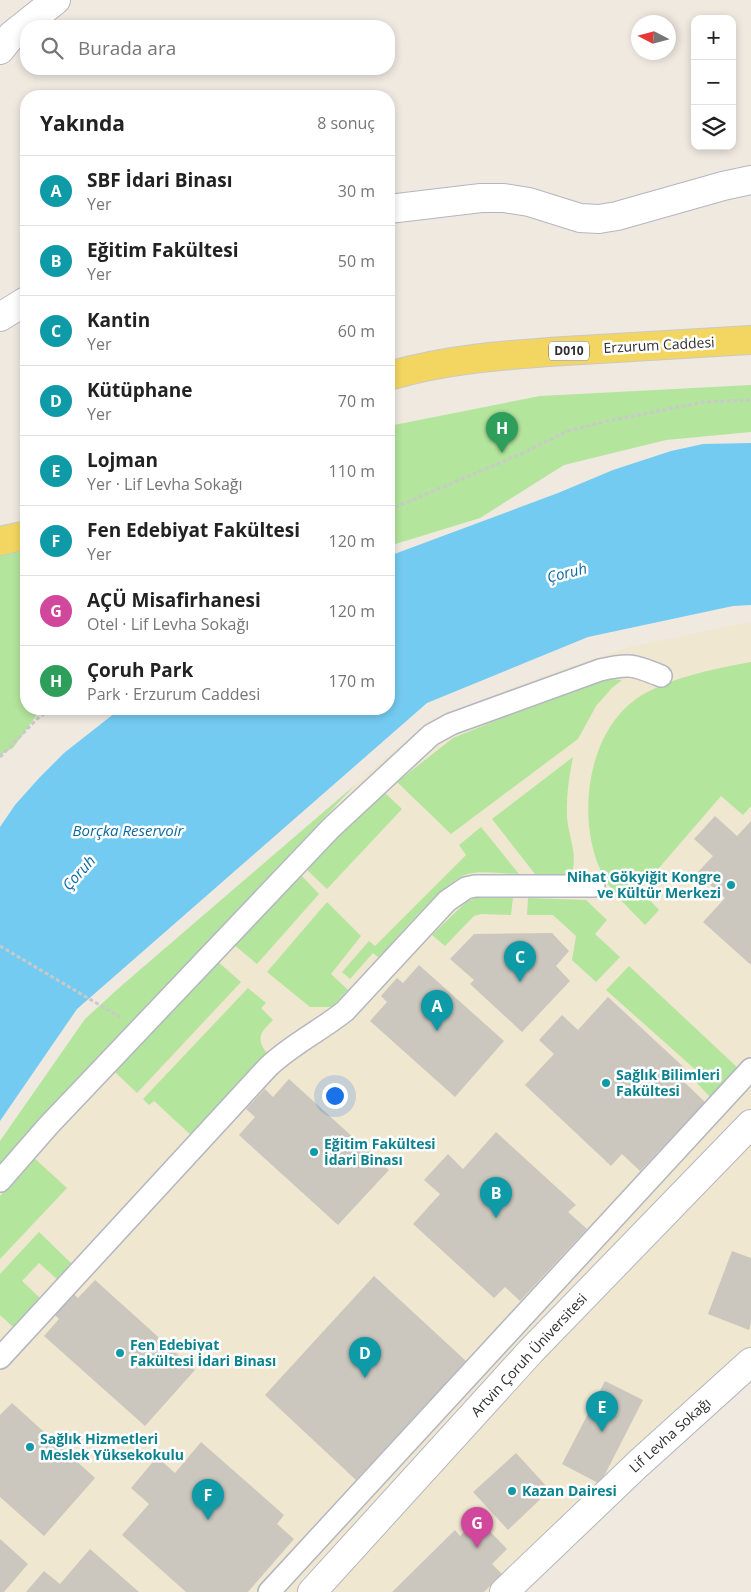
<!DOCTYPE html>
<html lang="tr">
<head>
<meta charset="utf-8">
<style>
  :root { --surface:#fff; --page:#f6f6f6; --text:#222; --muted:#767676; --line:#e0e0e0; --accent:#d93025 }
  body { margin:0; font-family:"Open Sans",sans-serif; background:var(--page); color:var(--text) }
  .controls { position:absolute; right:15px; top:15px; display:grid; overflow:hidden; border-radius:10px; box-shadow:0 2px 8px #0003 }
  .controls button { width:45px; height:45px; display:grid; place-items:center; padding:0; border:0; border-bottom:1px solid var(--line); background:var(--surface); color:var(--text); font:25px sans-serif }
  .compass { position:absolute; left:631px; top:15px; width:45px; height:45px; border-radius:50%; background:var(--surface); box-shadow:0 2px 8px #0003; rotate:276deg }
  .you { position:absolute; left:334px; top:1095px; width:18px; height:18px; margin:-12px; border:4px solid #fff; border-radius:50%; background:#1a73e8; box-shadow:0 0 0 8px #1a73e833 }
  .badge { display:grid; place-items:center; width:32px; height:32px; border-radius:50%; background:var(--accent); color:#fff; font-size:16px; font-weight:700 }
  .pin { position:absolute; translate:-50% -41px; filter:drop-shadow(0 1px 2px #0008) }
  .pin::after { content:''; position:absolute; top:26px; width:18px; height:15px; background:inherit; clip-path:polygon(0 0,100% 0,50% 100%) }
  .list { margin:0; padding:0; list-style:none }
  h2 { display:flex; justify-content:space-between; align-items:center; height:65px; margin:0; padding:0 20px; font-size:21px }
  h2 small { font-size:16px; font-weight:400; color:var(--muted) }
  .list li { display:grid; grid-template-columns:32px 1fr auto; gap:15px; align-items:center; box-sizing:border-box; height:70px; padding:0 20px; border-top:1px solid var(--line) }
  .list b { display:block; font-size:19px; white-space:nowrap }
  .list p { margin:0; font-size:16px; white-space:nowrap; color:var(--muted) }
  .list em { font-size:16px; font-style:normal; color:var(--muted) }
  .icon { flex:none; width:28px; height:28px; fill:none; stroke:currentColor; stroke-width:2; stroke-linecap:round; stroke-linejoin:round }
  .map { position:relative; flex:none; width:751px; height:1592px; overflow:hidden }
  .search { position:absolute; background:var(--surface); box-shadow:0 2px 8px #0003; left:20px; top:20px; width:375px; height:55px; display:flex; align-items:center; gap:12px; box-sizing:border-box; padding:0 18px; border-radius:20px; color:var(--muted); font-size:19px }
  .panel { position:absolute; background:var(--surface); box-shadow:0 2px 8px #0003; left:20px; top:90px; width:375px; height:625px; border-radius:20px }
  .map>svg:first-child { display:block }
  .education { fill:#f0e7d0 }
  .green { fill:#b3e59d }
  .water { fill:#74cbf1 }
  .building { fill:#cbc7be }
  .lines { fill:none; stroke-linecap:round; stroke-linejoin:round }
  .pedestrian-casing { stroke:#b4b6c1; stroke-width:24 }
  .minor-casing { stroke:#b4b6c1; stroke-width:30 }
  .tertiary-casing { stroke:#b4b6c1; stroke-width:30 }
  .primary-casing { stroke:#c9c9c9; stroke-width:30 }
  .path { stroke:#c9c9c9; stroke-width:3; stroke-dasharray:4 2.5; stroke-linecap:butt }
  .pedestrian { stroke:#fff; stroke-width:21 }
  .minor { stroke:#fff; stroke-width:28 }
  .tertiary { stroke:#fff; stroke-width:28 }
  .primary { stroke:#f3d661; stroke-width:28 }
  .culture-dot { fill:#0f9aa8; stroke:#fff; stroke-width:2 }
  .labels { text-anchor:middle; stroke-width:5; stroke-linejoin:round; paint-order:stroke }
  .shield { fill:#fff; stroke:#6d6d6d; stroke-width:1 }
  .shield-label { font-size:12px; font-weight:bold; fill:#2e2e2e }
  .street-label { font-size:14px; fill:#2e2e2e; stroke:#fff }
  .culture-label { font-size:14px; font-weight:bold; fill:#0d838f; stroke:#fff; text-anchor:start }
  .water-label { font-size:15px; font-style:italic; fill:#0c6aa3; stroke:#fff }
</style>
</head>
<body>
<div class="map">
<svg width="751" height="1592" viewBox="0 0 751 1592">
  <rect width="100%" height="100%" fill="#efe9e0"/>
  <path class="education" d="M751,623V1373L631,1488L527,1592H0V1141L85,1019L120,987L430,720L556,671L633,646L739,624Z"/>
  <g class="green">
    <path d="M751,385V432L666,440L564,465L480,518L389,546V426L540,396Z"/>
    <path d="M26,550V709H41L13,748L0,755V555Z"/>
    <path d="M751,662V806L743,815L721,796L640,890L659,910L645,925C629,908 609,891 600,869C577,817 587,734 636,699C664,679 717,668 751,662Z"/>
    <path d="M611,679L622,680L612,688L596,706L578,739L451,834L397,782L453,738L573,689Z"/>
    <path d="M573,757C569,777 566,796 567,817C568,835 578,854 572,872L564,875L535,874L492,819Z"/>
    <path d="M355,785L0,1164V1141L85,1019L120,987Z"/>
    <path d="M385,793L402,809L327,889L305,868Z"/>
    <path d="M481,827L519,874C504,874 482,870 468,874C444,881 398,937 379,958L373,953L350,979L342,972L369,941L375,946L466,855L459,845Z"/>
    <path d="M299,873L319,894L257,964L233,944Z"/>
    <path d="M492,896L513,897L511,915L481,914L474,916L445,946L432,935L466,902L475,898Z"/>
    <path d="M528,898L586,900L607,920L595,934L620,957L596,982L572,960L576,936L553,915H527Z"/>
    <path d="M327,902L361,936L331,974L348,990L332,1007H310L267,972Z"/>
    <path d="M217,961L241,982L137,1093L115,1072Z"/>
    <path d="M629,966L739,1069L711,1098L694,1080L697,1071L606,990Z"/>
    <path d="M248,988L266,1003L261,1008L273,1020C261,1032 255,1038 267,1053L192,1136L154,1101L149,1105L143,1099Z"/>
    <path d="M33,1157L67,1188L0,1259V1196Z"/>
    <path d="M39,1232L73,1265L58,1280L39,1263L22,1281L42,1300L15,1329L0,1315V1274Z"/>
  </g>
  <path class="water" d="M751,443V605L733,606L588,637L427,703L77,1009L0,1121V827L15,805L40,777L64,753L120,709H389V556L558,493L613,470L671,451L703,444Z"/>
  <g class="building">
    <path d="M715,816L737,836L751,821V965L703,922L725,898L697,873L713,856L694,839Z"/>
    <path d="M552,933L569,951L556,966L570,981L522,1032L470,984L474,980L450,959L474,934Z"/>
    <path d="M419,965L504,1041L455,1097L370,1021L387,1002L381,996L397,978L403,983Z"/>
    <path d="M608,997L690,1073L683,1081L705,1102L640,1171L622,1154L611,1166L525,1085L554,1054L539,1040L562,1015L578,1030Z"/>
    <path d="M289,1079L389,1170L338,1225L239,1135L255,1117L246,1109L265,1089L273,1097Z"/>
    <path d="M496,1132L576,1205L568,1212L587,1229L520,1301L505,1287L494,1298L413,1224L440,1194L424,1180L448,1154L463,1169Z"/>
    <path d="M732,1251L751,1258V1323L749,1330L708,1314Z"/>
    <path d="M374,1276L466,1361L356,1480L265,1395Z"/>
    <path d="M95,1280L195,1370L145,1426L44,1336L59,1319L54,1314L73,1293L78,1298Z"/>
    <path d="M605,1381L643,1400L600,1484L562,1464Z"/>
    <path d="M12,1403L95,1478L44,1536L0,1497V1415Z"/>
    <path d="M201,1442L284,1515L277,1524L294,1539L248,1592H186L122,1535L149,1504L131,1488L157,1457L175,1473Z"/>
    <path d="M516,1453L550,1490L508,1530L473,1492Z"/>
    <path d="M478,1519L507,1549L492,1564L502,1574L484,1592H392L455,1530L460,1536Z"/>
    <path d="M0,1539L28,1564L4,1592H0Z"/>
    <path d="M90,1549L139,1592H26L44,1571L60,1584Z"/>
  </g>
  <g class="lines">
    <defs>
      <g id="pedestrian">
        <path d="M0,1181L48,1126L331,828L431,735L451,724L600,670C630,663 634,665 661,676"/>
        <path d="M0,1358L268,1067C291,1045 320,1031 345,1011L447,901L466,888L475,886H594"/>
        <path d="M269,1592L751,1069"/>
      </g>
      <g id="minor">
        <path d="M389,209L481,198H504L529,202L580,218L599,219L617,216L723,186L751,180"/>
        <path d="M0,317L26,301"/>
        <path d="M312,1592L531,1351L751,1124"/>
        <path d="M504,1592L638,1464L751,1362"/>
      </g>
      <path id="tertiary" d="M0,50L12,35L56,0"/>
      <g id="primary">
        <path d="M389,376C446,359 505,355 565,351C627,347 689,344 751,340"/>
        <path d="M0,541L26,535"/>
      </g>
    </defs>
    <use href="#pedestrian" class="pedestrian-casing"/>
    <use href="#minor" class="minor-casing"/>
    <use href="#tertiary" class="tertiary-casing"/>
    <use href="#primary" class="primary-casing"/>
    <g class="path">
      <path d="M389,510L523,453L567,431L608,421L704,402L751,400"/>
      <path d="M0,757L37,719L51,709"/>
      <path d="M0,946L120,1017"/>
    </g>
    <use href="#pedestrian" class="pedestrian"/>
    <use href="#minor" class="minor"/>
    <use href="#tertiary" class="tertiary"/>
    <use href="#primary" class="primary"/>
  </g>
  <g class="culture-dot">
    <circle cx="731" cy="885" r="5"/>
    <circle cx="606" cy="1083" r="5"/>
    <circle cx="314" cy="1152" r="5"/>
    <circle cx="120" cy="1353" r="5"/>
    <circle cx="30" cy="1447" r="5"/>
    <circle cx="512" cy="1491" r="5"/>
  </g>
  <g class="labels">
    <rect class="shield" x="549" y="341.5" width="40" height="19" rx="4"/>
    <g class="shield-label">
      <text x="569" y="355">D010</text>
    </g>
    <g class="street-label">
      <text transform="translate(659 345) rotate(-3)" y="5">Erzurum Caddesi</text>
      <text transform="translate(529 1355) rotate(-47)" y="5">Artvin Çoruh Üniversitesi</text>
      <text transform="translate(670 1435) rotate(-42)" y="5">Lif Levha Sokağı</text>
    </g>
    <g class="culture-label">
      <text x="721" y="882" text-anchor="end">Nihat Gökyiğit Kongre<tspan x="721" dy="16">ve Kültür Merkezi</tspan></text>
      <text x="616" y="1080">Sağlık Bilimleri<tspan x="616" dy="16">Fakültesi</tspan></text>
      <text x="324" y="1149">Eğitim Fakültesi<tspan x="324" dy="16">İdari Binası</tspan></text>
      <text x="130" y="1350">Fen Edebiyat<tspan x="130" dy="16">Fakültesi İdari Binası</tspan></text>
      <text x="40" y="1444">Sağlık Hizmetleri<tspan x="40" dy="16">Meslek Yüksekokulu</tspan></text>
      <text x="522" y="1496">Kazan Dairesi</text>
    </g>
    <g class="water-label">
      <text transform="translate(567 573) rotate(-14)" y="5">Çoruh</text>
      <text x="128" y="836">Borçka Reservoir</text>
      <text transform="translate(79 873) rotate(-48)" y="5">Çoruh</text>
    </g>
  </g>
</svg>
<div class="controls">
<button>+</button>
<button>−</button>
<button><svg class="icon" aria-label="layers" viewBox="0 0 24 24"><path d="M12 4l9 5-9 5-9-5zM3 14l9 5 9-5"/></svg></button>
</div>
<svg class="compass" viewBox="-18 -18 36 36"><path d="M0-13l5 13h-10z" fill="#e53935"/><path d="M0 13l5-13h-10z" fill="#767676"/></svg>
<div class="you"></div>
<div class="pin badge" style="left:437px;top:1031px;background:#0f9aa8">A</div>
<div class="pin badge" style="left:496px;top:1218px;background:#0f9aa8">B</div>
<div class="pin badge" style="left:520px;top:982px;background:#0f9aa8">C</div>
<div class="pin badge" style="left:365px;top:1378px;background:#0f9aa8">D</div>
<div class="pin badge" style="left:602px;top:1432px;background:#0f9aa8">E</div>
<div class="pin badge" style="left:208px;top:1520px;background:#0f9aa8">F</div>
<div class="pin badge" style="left:477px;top:1548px;background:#d1479c">G</div>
<div class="pin badge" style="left:502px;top:453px;background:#2e9e5b">H</div>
<div class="search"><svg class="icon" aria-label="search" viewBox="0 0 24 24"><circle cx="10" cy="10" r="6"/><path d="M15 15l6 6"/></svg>Burada ara</div>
<section class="panel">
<h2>Yakında<small>8 sonuç</small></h2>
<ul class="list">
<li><span class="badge" style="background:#0f9aa8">A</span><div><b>SBF İdari Binası</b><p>Yer</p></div><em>30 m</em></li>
<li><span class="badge" style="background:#0f9aa8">B</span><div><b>Eğitim Fakültesi</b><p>Yer</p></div><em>50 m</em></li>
<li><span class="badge" style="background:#0f9aa8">C</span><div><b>Kantin</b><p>Yer</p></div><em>60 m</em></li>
<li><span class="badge" style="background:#0f9aa8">D</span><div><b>Kütüphane</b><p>Yer</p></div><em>70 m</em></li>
<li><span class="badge" style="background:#0f9aa8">E</span><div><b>Lojman</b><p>Yer · Lif Levha Sokağı</p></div><em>110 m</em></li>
<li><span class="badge" style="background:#0f9aa8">F</span><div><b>Fen Edebiyat Fakültesi</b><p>Yer</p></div><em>120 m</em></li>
<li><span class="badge" style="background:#d1479c">G</span><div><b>AÇÜ Misafirhanesi</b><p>Otel · Lif Levha Sokağı</p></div><em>120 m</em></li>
<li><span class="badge" style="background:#2e9e5b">H</span><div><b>Çoruh Park</b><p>Park · Erzurum Caddesi</p></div><em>170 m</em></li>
</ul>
</section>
</div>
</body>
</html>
